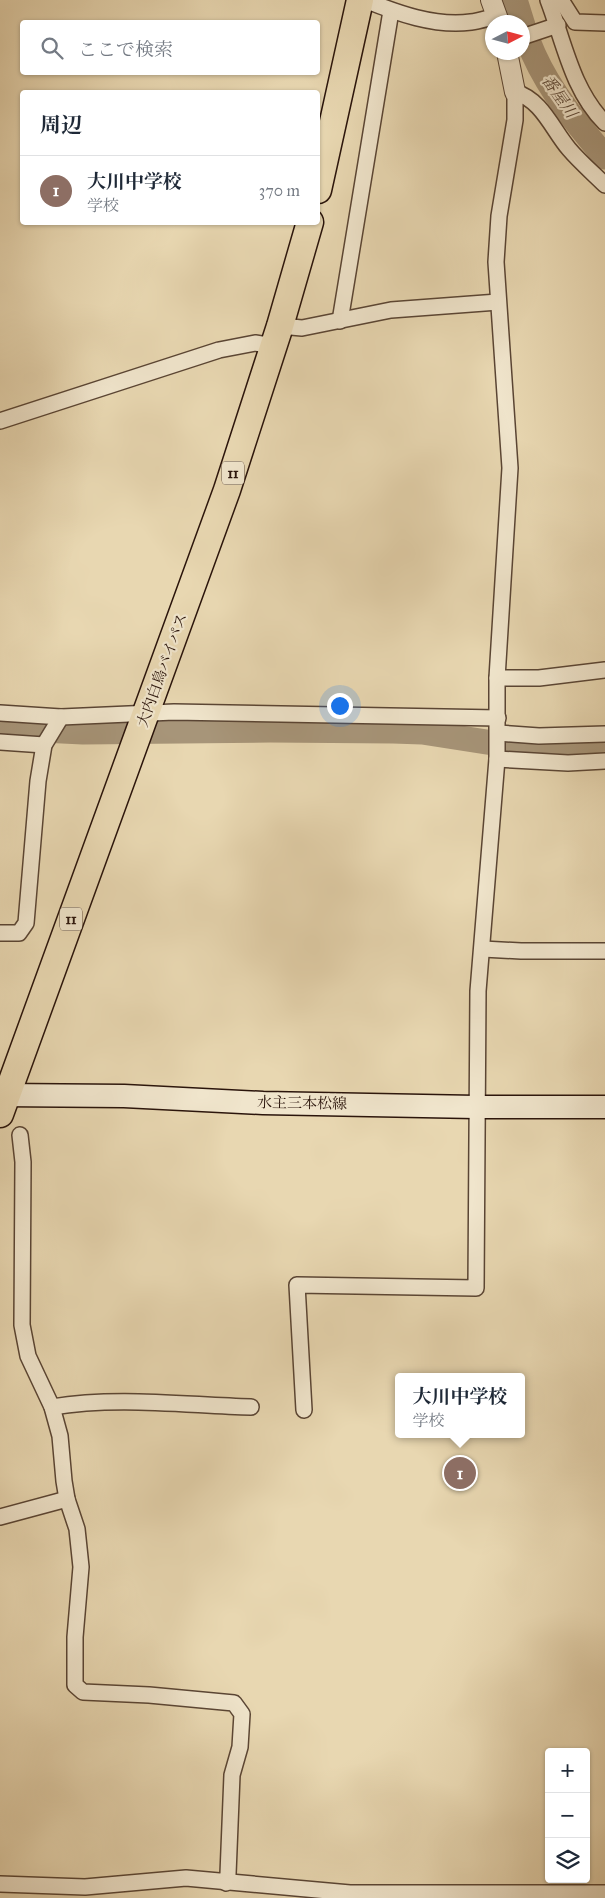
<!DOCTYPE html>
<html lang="ja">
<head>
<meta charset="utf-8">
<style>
  :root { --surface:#fff; --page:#f6f6f7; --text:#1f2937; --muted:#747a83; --line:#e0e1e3; --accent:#8f2418 }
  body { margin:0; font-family:"IM FELL Great Primer","Noto Serif JP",serif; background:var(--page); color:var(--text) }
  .controls { position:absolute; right:15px; bottom:15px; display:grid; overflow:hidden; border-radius:5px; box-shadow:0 1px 4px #0004 }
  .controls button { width:45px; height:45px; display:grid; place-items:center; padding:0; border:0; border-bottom:1px solid var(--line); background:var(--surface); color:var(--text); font:25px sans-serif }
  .compass { position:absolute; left:485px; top:15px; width:45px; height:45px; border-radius:50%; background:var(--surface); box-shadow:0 1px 4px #0004; rotate:84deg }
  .you { position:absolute; left:339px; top:705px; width:18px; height:18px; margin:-12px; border:4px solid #fff; border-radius:50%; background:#1a73e8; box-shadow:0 0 0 8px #1a73e833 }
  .badge { display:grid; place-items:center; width:32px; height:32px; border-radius:50%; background:var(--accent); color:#fff; font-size:16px; font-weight:700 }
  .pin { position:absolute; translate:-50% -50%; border:2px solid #fff; box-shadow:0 1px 5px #0006 }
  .popup { position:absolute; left:395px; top:1373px; width:130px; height:65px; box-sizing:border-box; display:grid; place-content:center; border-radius:5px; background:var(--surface); filter:drop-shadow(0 1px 4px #0005); font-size:16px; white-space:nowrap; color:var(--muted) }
  .popup b { font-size:19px; color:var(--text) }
  .popup::after { content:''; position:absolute; left:50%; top:100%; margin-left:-10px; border:10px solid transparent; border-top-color:var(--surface) }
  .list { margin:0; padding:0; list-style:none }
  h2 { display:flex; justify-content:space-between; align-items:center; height:65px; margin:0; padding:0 20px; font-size:21px }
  h2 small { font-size:16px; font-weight:400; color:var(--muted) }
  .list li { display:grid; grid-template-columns:32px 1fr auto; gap:15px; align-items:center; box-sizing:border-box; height:70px; padding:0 20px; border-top:1px solid var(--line) }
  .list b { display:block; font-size:19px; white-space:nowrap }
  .list p { margin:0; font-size:16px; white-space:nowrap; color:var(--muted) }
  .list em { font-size:16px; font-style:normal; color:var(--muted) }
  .icon { flex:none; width:28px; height:28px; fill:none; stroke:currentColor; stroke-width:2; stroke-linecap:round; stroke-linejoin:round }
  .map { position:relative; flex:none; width:605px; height:1898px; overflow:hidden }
  .search { position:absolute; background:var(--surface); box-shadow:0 1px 4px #0004; left:20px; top:20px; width:300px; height:55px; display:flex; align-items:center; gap:12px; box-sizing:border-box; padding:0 18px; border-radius:5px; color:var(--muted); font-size:19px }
  .panel { position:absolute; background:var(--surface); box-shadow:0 1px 4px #0004; left:20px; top:90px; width:300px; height:135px; border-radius:5px }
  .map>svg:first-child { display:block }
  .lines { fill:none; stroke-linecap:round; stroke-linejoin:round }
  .river { stroke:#a79579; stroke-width:25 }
  .minor-casing { stroke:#5a4534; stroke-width:18 }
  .tertiary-casing { stroke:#5a4534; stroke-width:22 }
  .secondary-casing { stroke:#2a140b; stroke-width:25 }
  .trunk-casing { stroke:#2a140b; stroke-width:29 }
  .minor { stroke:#f0e5cc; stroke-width:15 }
  .tertiary { stroke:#f0e5cc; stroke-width:20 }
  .secondary { stroke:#f0e5cc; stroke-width:22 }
  .trunk { stroke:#e8d7b1; stroke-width:26 }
  .labels { text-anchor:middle; stroke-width:4.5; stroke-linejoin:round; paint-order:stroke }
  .shield { fill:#f0e5cc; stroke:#655345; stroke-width:1 }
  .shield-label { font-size:14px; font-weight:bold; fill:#2a140b }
  .street-label { font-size:15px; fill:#2a140b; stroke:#f0e5cc }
  .water-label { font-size:16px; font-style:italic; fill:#5c4837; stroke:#f0e5cc }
</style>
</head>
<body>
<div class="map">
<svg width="605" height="1898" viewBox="0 0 605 1898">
  <rect width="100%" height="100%" fill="#e8d7b1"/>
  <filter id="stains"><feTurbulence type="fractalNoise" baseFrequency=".004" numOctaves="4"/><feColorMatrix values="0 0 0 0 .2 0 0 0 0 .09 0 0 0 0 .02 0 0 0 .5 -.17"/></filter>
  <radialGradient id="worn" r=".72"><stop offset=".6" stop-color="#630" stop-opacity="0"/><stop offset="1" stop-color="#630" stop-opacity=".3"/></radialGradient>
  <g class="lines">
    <g class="river">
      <path d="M515,0C521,18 526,38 534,55C551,93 579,126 605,157"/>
      <path d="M0,728L83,732L270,730L393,731L422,732L512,746L605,747"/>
    </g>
    <defs>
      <g id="minor">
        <path d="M365,0C397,13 435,27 471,22C479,21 488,18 497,16"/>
        <path d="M548,0C564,42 572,90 605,123"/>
        <path d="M561,0L575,22L605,23"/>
        <path d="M522,37L558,25"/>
        <path d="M340,321L391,11"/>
        <path d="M280,326L302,328L391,310L498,302"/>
        <path d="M0,421L219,350L255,343L274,346"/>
        <path d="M497,678H539L605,670"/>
        <path d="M0,713L61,717L174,712L498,718"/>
        <path d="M498,733L539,736L605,734"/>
        <path d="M0,742L44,745"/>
        <path d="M497,759L568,763L605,761"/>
        <path d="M0,933H19L26,923L38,781L44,745L61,717"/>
        <path d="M483,949L521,951H605"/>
        <path d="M20,1135L23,1162L22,1325L28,1356L52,1407L60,1436L64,1481L67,1499L77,1529L81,1567L75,1637V1685L83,1692L149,1695L234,1703L242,1714L240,1747L232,1775L228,1874L226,1883"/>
        <path d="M52,1407C117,1396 184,1405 251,1407"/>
        <path d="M304,1410L297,1285L476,1288L478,991L497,759V678L510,468L496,262L499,216L515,120V92C542,100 552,129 569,149C580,162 593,173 605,185"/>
        <path d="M0,1517L67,1499"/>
        <path d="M0,1884L85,1887L186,1878L350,1893H605"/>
      </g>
      <g id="tertiary">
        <path d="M491,0L499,22"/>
        <path d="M507,52L515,92"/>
      </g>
      <path id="secondary" d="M0,1095L124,1096L263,1103L476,1107H605"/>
      <g id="trunk">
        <path d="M318,190L360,0"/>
        <path d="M0,1114L227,490L280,326L310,222"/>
      </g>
    </defs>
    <use href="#minor" class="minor-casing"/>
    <use href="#tertiary" class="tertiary-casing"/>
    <use href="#secondary" class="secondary-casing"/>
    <use href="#trunk" class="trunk-casing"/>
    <use href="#minor" class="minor"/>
    <use href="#tertiary" class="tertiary"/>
    <use href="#secondary" class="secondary"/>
    <use href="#trunk" class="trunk"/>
  </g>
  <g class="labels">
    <g class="shield">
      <rect x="222" y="461.5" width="22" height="23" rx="4"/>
      <rect x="60" y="907.5" width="22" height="23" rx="4"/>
    </g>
    <g class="shield-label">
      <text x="233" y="478">11</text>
      <text x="71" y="924">11</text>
    </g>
    <g class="street-label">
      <text transform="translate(162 670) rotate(-70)" y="5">大内白鳥バイパス</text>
      <text transform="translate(302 1103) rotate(1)" y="5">水主三本松線</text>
    </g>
    <g class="water-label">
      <text transform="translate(560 96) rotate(55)" y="6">番屋川</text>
    </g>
  </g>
  <rect width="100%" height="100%" filter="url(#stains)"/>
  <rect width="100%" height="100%" fill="url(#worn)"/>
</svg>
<div class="controls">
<button>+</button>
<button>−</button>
<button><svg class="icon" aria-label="layers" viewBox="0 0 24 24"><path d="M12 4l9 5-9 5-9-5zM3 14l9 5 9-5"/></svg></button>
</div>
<svg class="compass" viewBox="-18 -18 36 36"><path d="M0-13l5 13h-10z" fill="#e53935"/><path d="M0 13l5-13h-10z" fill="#747a83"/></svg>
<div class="you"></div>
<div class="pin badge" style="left:460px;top:1473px;background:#8d6e63">1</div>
<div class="popup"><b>大川中学校</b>学校</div>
<div class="search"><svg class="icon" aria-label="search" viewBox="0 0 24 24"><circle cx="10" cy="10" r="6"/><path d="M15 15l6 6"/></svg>ここで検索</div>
<section class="panel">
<h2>周辺<small></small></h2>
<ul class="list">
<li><span class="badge" style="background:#8d6e63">1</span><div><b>大川中学校</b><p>学校</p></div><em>370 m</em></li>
</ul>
</section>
</div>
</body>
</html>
